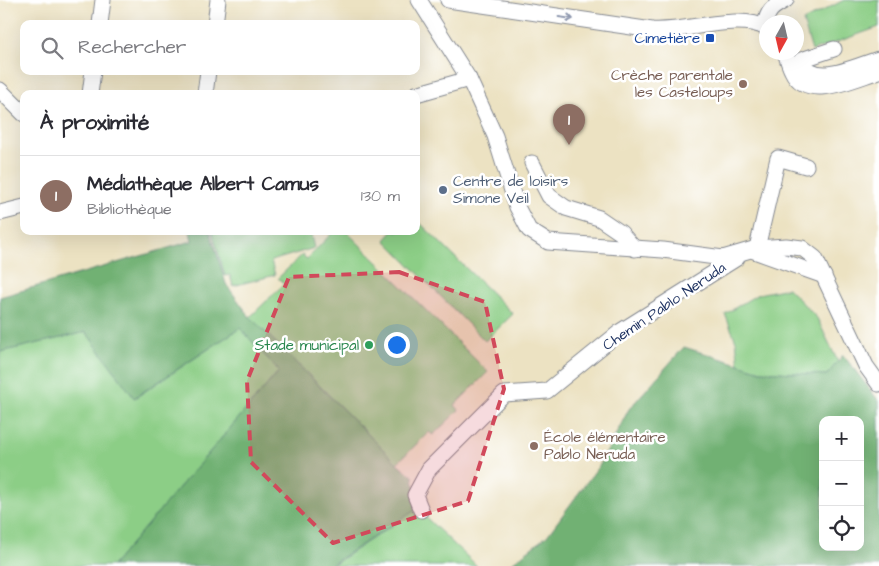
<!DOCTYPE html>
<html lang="fr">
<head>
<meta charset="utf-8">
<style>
  :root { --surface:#fff; --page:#f7f7f7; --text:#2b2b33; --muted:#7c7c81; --line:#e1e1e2; --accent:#7c3aed }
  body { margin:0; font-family:"Architects Daughter",sans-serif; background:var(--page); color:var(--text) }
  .controls { position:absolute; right:15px; bottom:15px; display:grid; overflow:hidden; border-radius:10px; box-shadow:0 5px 20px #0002 }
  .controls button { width:45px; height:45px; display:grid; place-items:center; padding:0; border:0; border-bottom:1px solid var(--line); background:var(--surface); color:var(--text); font:25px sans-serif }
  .compass { position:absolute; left:759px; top:15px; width:45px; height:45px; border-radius:50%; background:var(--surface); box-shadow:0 5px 20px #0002; rotate:188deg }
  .you { position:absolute; left:396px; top:344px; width:18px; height:18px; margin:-12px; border:4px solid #fff; border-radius:50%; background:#1a73e8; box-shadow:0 0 0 8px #1a73e833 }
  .badge { display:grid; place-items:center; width:32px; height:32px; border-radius:50%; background:var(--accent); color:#fff; font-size:16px; font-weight:700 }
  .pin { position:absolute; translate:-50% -41px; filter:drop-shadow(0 1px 2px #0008) }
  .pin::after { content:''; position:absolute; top:26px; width:18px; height:15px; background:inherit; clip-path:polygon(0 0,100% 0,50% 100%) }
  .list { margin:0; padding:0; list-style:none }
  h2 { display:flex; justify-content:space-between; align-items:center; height:65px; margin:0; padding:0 20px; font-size:21px }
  h2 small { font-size:16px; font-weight:400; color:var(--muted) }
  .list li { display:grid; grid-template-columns:32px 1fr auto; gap:15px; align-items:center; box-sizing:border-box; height:80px; padding:0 20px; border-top:1px solid var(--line) }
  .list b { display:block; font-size:19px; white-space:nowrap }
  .list p { margin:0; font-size:16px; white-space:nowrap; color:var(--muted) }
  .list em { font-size:16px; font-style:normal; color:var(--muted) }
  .icon { flex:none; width:28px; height:28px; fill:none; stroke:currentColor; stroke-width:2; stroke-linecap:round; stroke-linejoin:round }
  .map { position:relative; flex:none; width:879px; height:566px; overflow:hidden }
  .search { position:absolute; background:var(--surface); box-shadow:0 5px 20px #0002; left:20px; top:20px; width:400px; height:55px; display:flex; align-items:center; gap:12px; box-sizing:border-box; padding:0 18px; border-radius:10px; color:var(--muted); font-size:19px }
  .panel { position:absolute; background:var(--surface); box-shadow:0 5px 20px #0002; left:20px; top:90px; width:400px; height:145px; border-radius:10px }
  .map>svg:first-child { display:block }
  .green { fill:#8cce86; stroke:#547e72 }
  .forest { fill:#71b173; stroke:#467068; fill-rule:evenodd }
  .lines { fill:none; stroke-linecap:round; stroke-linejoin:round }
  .minor-casing { stroke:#848890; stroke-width:17 }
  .minor { stroke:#fff; stroke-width:15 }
  .oneway { stroke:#8d97ae }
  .marked { fill:#d1495b; fill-opacity:0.2; stroke:#d1495b; stroke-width:4; stroke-dasharray:10 6; stroke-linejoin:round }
  .transit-dot { fill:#1a4fb4; stroke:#fff; stroke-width:2 }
  .education-dot { fill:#8d6e63; stroke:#fff; stroke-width:2 }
  .service-dot { fill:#5c6f8a; stroke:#fff; stroke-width:2 }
  .leisure-dot { fill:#2e9e5b; stroke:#fff; stroke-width:2 }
  .labels { text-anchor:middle; stroke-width:5; stroke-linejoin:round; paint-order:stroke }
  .transit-label { font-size:15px; fill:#164399; stroke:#fff; text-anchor:end }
  .education-label { font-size:15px; fill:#785e54; stroke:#fff; text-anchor:end }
  .service-label { font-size:15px; fill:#4e5e75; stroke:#fff; text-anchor:start }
  .street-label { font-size:15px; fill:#1b2f5e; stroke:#fff }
  .leisure-label { font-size:15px; fill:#27864d; stroke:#fff; text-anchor:end }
</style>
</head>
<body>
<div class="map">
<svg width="879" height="566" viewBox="0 0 879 566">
  <rect width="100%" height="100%" fill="#fff"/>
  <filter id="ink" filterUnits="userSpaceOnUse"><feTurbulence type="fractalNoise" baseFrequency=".02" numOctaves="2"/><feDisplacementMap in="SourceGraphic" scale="10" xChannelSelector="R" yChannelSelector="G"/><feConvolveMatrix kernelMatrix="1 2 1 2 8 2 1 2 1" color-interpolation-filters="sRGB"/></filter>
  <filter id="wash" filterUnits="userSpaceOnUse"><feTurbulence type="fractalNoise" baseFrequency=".0096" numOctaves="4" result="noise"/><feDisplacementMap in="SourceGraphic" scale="20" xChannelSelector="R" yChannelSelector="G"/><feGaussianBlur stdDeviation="1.12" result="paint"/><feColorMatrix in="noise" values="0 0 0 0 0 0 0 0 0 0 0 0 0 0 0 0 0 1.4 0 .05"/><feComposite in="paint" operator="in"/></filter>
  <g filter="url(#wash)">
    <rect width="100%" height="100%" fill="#ece2c2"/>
    <g class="green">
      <path d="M844,0H879V27L812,51L803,21Z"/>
      <path d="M416,219L513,314L485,341L385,240L393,231H416Z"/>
      <path d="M212,231H310L314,248L271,261L275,275L233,286L230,275L225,276Z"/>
      <path d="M334,231H346L488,372L455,405L459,410L433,435L429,432L397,463L250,317L284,284L278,278L302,255L307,259Z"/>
      <path d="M788,288L817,318L838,362L827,375L761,371L739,365L736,341L725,314L758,294Z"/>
      <path d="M240,328L279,371L112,566H0V352L86,332L135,398Z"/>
      <path d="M417,509L477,566H331Z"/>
    </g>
    <g class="forest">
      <path d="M190,231H210L226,284L250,317L397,463L413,476L417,509L329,566H112L279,371L240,328L134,398L86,332L0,352V297L192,241Z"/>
      <path d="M684,347L761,371L827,375L843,355L879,401V566H508L547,536L601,463L629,409ZM823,420H860V547H823Z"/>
    </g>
  </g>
  <g filter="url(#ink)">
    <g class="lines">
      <defs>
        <g id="minor">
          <path d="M419,0L469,79L495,136L517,207L529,230L548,242L663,250L723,258L757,248L786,246L802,248L815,258L866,366L879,384"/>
          <path d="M448,0L652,30C684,33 739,12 766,28"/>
          <path d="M100,24L103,0"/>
          <path d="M215,24L218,0"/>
          <path d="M764,27C768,10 771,8 786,0"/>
          <path d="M834,49L801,60C814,89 857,65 879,59"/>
          <path d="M785,52C787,58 789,65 792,71C807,103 855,78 879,71"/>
          <path d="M0,90L24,114"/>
          <path d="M90,94L93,71"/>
          <path d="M205,94L208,71"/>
          <path d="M416,94L469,79"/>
          <path d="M532,163L549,196L566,208L599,218L621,233L635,249"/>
          <path d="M0,213L24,207"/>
          <path d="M757,248L778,158L806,166"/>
          <path d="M754,251L824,276"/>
          <path d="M421,510L415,495L429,469L504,394L547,391L621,331L737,258"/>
        </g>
      </defs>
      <use href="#minor" class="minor-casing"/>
      <use href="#minor" class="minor"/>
    </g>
    <defs><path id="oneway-shaft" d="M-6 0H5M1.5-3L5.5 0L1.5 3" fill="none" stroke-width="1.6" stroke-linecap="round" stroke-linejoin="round" transform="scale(1.25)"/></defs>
    <use class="oneway" href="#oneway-shaft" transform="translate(566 18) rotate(8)"/>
  </g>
  <path class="marked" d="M399,272L485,302L504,389L468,501L333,543L251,462L247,381L289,277Z"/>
  <rect class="transit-dot" x="705" y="33" width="10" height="10" rx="2.5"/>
  <g class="education-dot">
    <circle cx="743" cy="84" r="5"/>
    <circle cx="534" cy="446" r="5"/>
  </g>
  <circle class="service-dot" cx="443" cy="190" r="5"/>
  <circle class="leisure-dot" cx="369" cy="345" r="5"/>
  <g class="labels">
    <g class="transit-label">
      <text x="700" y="43">Cimetière</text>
    </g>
    <g class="education-label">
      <text x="733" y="80">Crèche parentale<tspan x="733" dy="17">les Casteloups</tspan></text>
      <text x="544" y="442" text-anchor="start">École élémentaire<tspan x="544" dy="17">Pablo Neruda</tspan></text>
    </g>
    <g class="service-label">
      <text x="453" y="186">Centre de loisirs<tspan x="453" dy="17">Simone Veil</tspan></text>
    </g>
    <g class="street-label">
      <text transform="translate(664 306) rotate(-34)" y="5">Chemin Pablo Neruda</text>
    </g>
    <g class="leisure-label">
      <text x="359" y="350">Stade municipal</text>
    </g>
  </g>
</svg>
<div class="controls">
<button>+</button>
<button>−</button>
<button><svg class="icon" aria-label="locate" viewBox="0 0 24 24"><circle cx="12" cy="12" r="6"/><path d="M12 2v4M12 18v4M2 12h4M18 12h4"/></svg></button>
</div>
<svg class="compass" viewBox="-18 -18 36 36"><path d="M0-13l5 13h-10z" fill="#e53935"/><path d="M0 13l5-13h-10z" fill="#7c7c81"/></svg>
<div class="you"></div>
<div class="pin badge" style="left:569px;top:145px;background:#8d6e63">1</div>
<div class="search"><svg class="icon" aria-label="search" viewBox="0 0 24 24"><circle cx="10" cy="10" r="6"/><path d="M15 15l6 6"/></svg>Rechercher</div>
<section class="panel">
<h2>À proximité<small></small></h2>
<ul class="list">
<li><span class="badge" style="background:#8d6e63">1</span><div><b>Médiathèque Albert Camus</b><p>Bibliothèque</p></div><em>130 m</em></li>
</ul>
</section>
</div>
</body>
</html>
